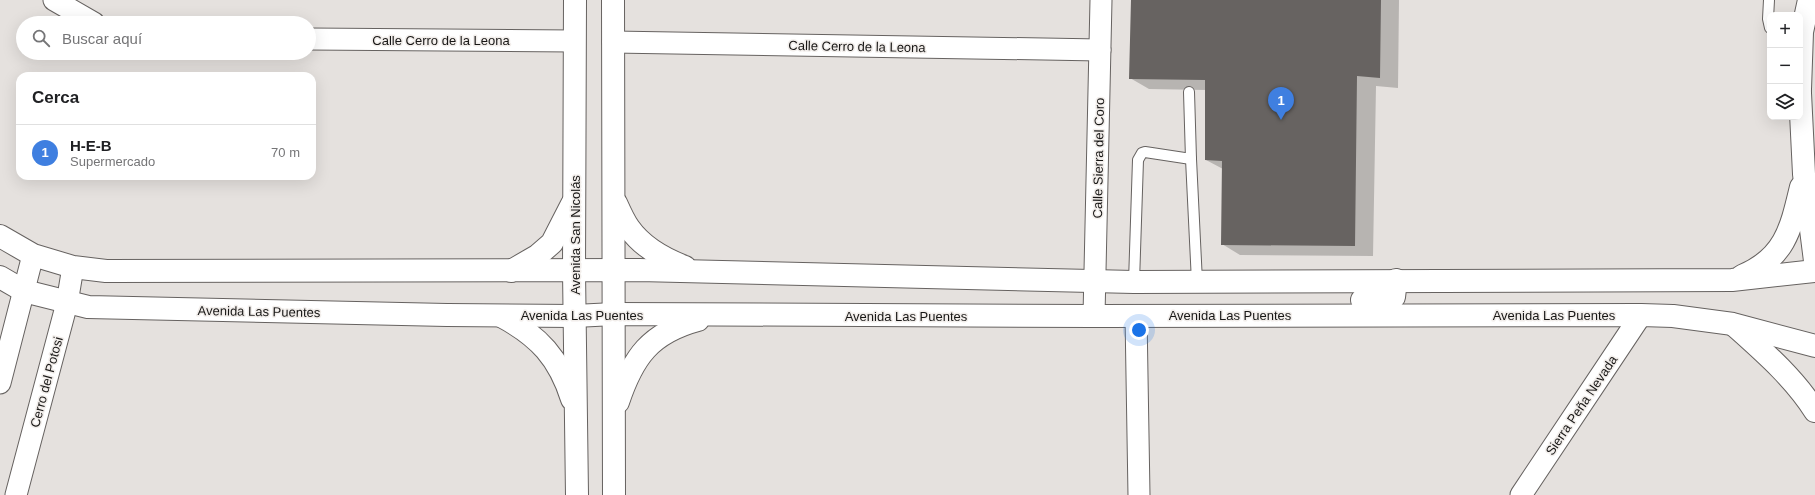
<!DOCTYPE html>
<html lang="es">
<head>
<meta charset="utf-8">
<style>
  :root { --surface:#fff; --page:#f6f6f6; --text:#202124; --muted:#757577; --line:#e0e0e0; --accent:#6563dc }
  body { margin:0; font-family:Arial,sans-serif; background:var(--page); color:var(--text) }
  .controls { position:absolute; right:12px; top:12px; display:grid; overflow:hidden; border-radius:8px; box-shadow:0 4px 16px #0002 }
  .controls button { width:36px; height:36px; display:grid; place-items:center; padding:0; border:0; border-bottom:1px solid var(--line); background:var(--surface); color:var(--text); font:20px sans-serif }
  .you { position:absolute; left:1139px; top:330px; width:14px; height:14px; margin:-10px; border:3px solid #fff; border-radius:50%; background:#1a73e8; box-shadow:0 0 0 6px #1a73e833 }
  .badge { display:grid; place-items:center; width:26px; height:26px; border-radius:50%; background:var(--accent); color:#fff; font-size:13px; font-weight:700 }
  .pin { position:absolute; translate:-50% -33px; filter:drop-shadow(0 1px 2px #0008) }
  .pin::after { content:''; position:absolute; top:21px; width:14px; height:12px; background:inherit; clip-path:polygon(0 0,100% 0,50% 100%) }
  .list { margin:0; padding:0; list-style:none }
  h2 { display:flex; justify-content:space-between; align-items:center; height:52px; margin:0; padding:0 16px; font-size:17px }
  h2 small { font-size:13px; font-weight:400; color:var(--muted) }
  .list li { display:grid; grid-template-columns:26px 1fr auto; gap:12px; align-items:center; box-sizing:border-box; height:56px; padding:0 16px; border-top:1px solid var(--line) }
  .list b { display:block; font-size:15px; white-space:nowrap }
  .list p { margin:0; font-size:13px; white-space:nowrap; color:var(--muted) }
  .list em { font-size:13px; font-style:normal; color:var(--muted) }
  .icon { flex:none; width:22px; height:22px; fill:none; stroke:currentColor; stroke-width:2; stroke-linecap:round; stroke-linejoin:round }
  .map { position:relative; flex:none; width:1815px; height:495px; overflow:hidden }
  .search { position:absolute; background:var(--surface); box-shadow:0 4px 16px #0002; left:16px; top:16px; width:300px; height:44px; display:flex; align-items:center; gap:10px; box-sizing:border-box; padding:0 14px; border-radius:22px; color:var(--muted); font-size:15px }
  .panel { position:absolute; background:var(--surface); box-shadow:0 4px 16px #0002; left:16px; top:72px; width:300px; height:108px; border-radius:12px }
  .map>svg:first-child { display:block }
  .shadow { fill:#0003 }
  .building { fill:#676361 }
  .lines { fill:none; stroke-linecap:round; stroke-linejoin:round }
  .service-casing { stroke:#666260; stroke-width:12 }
  .minor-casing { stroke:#666260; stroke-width:23 }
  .tertiary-casing { stroke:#666260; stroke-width:24 }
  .service { stroke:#fff; stroke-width:10 }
  .minor { stroke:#fff; stroke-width:21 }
  .tertiary { stroke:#fff; stroke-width:22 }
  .labels { text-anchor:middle; stroke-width:3; stroke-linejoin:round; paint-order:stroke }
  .street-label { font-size:13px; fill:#181716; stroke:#f2eeeb }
</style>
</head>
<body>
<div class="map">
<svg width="1815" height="495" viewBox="0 0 1815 495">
  <rect width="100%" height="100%" fill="#e5e1de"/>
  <path class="shadow" d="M1132,0H1399L1398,88L1376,86L1373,256L1240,255L1222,244L1223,169L1206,160V90L1149,89L1130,78Z"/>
  <path class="building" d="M1131,0H1381L1380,78L1357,76L1355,246L1221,245L1222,161L1205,160V80L1129,79Z"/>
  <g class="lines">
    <defs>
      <g id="service">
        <path d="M1769,0L1768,19L1770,28"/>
        <path d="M1191,159L1197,282"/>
        <path d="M1134,282L1138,160L1142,153L1145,152L1191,159L1189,92"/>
      </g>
      <g id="minor">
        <path d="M54,0L94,23"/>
        <path d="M309,39L574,41"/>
        <path d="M613,42L1100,50"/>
        <path d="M1094,316L1101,0"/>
        <path d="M1136,316L1139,495"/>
        <path d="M0,383L33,255"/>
        <path d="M16,495L67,303L73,267"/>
        <path d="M1521,495L1641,315"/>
      </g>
      <g id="tertiary">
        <path d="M575,0L574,271L577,495"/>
        <path d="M613,0L614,495"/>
        <path d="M1800,89L1802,32L1809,0"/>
        <path d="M1800,93L1804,174L1815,261"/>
        <path d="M616,203C620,212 624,221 629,228C643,248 664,259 685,267"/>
        <path d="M0,236L33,255L73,267L106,271L639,270L1134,282L1732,280L1815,271"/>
        <path d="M511,271L537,256L552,243L572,204"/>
        <path d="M1742,276C1785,258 1791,229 1801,187"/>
        <path d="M0,277L24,291L88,307L447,315L575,316L614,314L1094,316L1641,315L1673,316L1733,324L1815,346"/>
        <path d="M1362,300H1391L1394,297L1396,280"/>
        <path d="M501,316C539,336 559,358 572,399"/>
        <path d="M1735,326C1764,352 1794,378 1815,411"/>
        <path d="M618,402C633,357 650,333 698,320"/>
      </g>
    </defs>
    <use href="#service" class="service-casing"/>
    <use href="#minor" class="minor-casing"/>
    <use href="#tertiary" class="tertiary-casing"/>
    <use href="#service" class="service"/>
    <use href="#minor" class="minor"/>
    <use href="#tertiary" class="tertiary"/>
  </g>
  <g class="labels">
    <g class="street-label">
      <text x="441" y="45">Calle Cerro de la Leona</text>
      <text transform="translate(857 46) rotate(1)" y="5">Calle Cerro de la Leona</text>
      <text transform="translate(1098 158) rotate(-89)" y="5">Calle Sierra del Coro</text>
      <text transform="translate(575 235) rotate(-90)" y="5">Avenida San Nicolás</text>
      <text transform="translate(259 311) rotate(1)" y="5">Avenida Las Puentes</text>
      <text x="582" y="320">Avenida Las Puentes</text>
      <text x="1230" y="320">Avenida Las Puentes</text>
      <text x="1554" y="320">Avenida Las Puentes</text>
      <text x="906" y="321">Avenida Las Puentes</text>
      <text transform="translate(46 382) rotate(-75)" y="5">Cerro del Potosi</text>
      <text transform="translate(1581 405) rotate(-56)" y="5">Sierra Peña Nevada</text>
    </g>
  </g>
</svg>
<div class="controls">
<button>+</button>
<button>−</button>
<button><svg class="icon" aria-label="layers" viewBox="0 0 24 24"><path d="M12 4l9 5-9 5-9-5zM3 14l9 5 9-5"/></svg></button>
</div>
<div class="you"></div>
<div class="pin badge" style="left:1281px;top:120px;background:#3f7fe0">1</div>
<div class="search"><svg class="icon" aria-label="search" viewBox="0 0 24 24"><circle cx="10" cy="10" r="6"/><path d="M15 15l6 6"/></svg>Buscar aquí</div>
<section class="panel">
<h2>Cerca<small></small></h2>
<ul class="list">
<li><span class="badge" style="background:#3f7fe0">1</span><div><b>H-E-B</b><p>Supermercado</p></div><em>70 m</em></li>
</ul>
</section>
</div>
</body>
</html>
